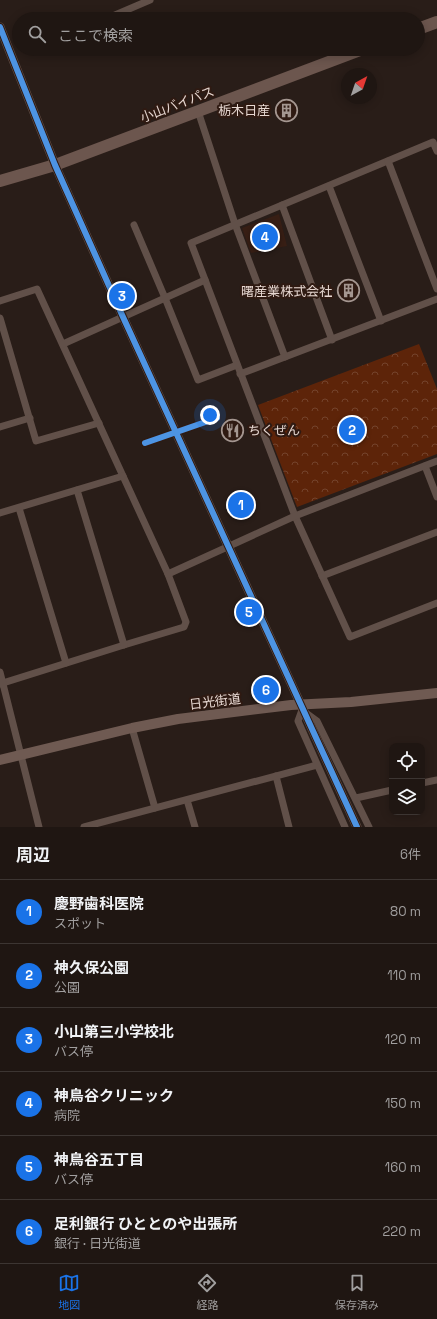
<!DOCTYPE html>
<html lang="ja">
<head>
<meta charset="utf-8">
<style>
  :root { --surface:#1f1612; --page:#2c2320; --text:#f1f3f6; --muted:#a19f9f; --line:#3c3532; --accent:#1a73e8 }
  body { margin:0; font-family:"Space Grotesk","Noto Sans JP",sans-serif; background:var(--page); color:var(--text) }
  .controls { position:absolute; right:12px; bottom:12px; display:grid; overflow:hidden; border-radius:8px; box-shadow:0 2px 10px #0003 }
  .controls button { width:36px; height:36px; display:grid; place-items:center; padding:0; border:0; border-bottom:1px solid var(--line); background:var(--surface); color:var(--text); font:20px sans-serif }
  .compass { position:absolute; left:341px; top:68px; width:36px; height:36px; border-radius:50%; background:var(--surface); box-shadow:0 2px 10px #0003; rotate:40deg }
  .you { position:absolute; left:210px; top:415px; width:14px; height:14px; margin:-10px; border:3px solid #fff; border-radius:50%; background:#1a73e8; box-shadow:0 0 0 6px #1a73e833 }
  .badge { display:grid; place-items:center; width:26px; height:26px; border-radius:50%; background:var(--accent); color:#fff; font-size:13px; font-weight:700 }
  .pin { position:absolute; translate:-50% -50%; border:2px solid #fff; box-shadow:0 1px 4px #0006 }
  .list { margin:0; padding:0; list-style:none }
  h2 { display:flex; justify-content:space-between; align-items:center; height:52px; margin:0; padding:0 16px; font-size:17px }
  h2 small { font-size:13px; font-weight:400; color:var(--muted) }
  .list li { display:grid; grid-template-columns:26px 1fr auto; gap:12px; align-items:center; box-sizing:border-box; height:64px; padding:0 16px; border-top:1px solid var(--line) }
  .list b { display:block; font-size:15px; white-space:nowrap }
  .list p { margin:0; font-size:13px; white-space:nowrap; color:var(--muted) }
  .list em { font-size:13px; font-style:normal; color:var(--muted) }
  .icon { flex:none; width:22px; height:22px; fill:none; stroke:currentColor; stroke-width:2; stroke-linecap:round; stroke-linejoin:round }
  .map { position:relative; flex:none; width:437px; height:827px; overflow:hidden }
  .search { position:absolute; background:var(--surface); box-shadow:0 2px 10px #0003; left:12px; right:12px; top:12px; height:44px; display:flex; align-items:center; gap:10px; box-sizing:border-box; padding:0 14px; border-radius:22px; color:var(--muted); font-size:15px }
  .sheet { height:436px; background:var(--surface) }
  nav { display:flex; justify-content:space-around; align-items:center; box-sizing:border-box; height:56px; border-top:1px solid var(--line); background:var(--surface); font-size:11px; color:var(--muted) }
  nav a { display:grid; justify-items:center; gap:2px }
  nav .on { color:var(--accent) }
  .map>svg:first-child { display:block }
  .built { fill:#371e14 }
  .park { fill:url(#park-crowns) }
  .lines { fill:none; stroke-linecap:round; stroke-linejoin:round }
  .minor { stroke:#615049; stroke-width:7 }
  .tertiary { stroke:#615049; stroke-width:9 }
  .secondary { stroke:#6f5a52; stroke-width:10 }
  .trunk { stroke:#6c564e; stroke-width:12 }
  .cycleway-casing { stroke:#2f1a12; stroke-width:8 }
  .cycleway { stroke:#4d94e3; stroke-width:6 }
  .labels { text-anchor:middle; stroke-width:4; stroke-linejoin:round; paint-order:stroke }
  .street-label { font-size:13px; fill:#e6d7d1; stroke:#2f1a12 }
  .poi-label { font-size:13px; fill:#e6d7d1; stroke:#2f1a12; text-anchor:end }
</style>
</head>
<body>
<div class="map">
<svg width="437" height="827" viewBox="0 0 437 827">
  <defs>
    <pattern id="park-crowns" width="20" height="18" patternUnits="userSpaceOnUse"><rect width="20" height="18" fill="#5d2409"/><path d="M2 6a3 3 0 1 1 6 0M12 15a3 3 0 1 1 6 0" fill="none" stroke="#74432c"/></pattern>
  </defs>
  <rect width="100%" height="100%" fill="#291d18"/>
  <path class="built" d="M279,214L287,246L251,253L242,228Z"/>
  <path class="park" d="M419,344L437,389V454L297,507L258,405Z"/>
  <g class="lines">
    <g class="minor">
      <path d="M115,15L150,0"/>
      <path d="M198,111L235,224L285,357"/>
      <path d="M437,151L433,142L191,243L295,516L350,637L437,603"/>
      <path d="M388,161L437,289"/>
      <path d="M329,186L381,321"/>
      <path d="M282,205L332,340"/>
      <path d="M134,225L165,298L198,380L237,365"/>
      <path d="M0,301L37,289L168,574L186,622L184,627L124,645L0,684"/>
      <path d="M0,318L36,441L99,423"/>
      <path d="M63,344L205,280"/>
      <path d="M240,374L437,299"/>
      <path d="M0,427L30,418"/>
      <path d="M425,466L437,497"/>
      <path d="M77,490L124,645"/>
      <path d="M19,508L66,663"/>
      <path d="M0,513L123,476"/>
      <path d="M168,574L295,516L437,461"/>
      <path d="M322,576L437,532"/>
      <path d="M0,672L39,827"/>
      <path d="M132,728L155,808"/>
      <path d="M276,776L289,827"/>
      <path d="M422,783L437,780"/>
      <path d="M356,798L392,790"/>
      <path d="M187,800L195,827"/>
      <path d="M84,827L317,765"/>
      <path d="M345,827L298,721L302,710L317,721L369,827"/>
    </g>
    <path class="tertiary" d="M0,27L55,165L123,317L357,827"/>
    <path class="secondary" d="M0,760L132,728L178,719L291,705L351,702L437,693"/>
    <g class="trunk">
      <path d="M418,29L437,22"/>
      <path d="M0,181L55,165L363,49"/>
    </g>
    <defs>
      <g id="cycleway">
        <path d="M0,27L55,165L123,317L357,827"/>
        <path d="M145,443L217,418"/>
      </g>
    </defs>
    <use href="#cycleway" class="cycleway-casing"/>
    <use href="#cycleway" class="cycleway"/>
  </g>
  <defs>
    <symbol id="building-ring" viewBox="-11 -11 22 22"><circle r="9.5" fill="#2f1a12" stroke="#a49690" stroke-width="1.5"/><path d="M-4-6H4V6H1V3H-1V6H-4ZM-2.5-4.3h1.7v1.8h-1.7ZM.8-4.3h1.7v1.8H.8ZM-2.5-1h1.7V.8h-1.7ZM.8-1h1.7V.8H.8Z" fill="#a49690"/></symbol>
    <symbol id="restaurant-ring" viewBox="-11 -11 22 22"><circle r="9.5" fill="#2f1a12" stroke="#a49690" stroke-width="1.5"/><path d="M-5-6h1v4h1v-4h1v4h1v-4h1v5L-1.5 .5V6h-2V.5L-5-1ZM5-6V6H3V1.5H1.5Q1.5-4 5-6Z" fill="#a49690"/></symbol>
  </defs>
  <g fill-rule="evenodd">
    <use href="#building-ring" x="274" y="98" width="25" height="25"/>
    <use href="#building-ring" x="336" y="278" width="25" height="25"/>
    <use href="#restaurant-ring" x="220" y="418" width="25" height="25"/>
  </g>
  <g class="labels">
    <g class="street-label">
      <text transform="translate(177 104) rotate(-21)" y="5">小山バイパス</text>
      <text transform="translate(215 701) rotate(-7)" y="5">日光街道</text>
    </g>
    <g class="poi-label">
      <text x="270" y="115">栃木日産</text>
      <text x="332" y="296">曙産業株式会社</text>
      <text x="248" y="435" text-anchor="start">ちくぜん</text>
    </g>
  </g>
</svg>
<div class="controls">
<button><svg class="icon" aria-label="locate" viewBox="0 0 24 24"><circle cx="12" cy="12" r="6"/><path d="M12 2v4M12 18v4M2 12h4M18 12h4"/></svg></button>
<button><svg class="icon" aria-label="layers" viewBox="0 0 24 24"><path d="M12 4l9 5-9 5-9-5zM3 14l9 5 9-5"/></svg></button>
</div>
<svg class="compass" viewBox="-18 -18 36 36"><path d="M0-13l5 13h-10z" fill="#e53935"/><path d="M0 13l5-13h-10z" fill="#a19f9f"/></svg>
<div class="you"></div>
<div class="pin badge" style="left:241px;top:505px">1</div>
<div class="pin badge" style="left:352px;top:430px">2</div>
<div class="pin badge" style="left:122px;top:296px">3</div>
<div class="pin badge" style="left:265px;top:237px">4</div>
<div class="pin badge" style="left:249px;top:612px">5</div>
<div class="pin badge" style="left:266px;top:690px">6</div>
<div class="search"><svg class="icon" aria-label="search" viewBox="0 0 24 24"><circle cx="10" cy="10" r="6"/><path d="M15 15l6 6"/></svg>ここで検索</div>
</div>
<section class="sheet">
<h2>周辺<small>6件</small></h2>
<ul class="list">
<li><span class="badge">1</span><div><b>慶野歯科医院</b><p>スポット</p></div><em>80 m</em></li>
<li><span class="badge">2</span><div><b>神久保公園</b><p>公園</p></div><em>110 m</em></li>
<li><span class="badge">3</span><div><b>小山第三小学校北</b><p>バス停</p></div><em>120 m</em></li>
<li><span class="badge">4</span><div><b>神鳥谷クリニック</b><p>病院</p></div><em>150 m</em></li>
<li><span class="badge">5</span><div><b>神鳥谷五丁目</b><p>バス停</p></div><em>160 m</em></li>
<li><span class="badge">6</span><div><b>足利銀行 ひととのや出張所</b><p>銀行 · 日光街道</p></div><em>220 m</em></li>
</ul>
</section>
<nav>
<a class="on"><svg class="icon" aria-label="map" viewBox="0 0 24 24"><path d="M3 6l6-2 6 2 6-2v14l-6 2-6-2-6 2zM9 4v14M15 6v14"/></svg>地図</a>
<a><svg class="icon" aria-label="directions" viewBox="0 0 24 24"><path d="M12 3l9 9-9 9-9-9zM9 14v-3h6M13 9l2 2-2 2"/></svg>経路</a>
<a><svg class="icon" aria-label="saved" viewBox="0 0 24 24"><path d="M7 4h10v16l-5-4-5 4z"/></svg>保存済み</a>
</nav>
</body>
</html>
